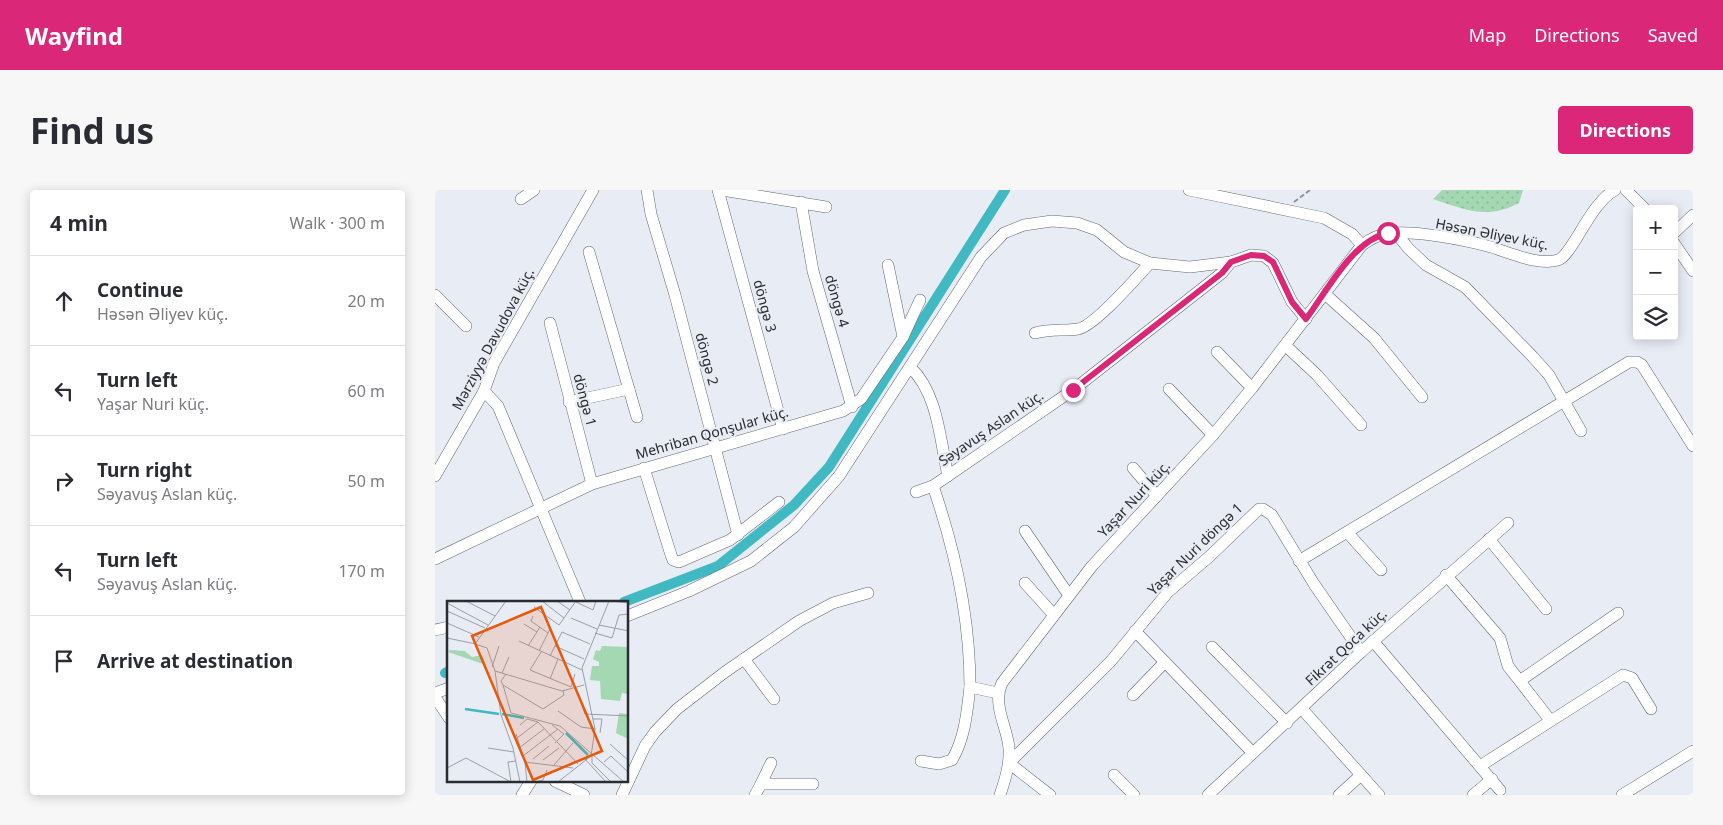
<!DOCTYPE html>
<html lang="en">
<head>
<meta charset="utf-8">
<style>
  :root { --surface:#fff; --page:#f7f7f7; --text:#2b2b33; --muted:#7c7c81; --line:#e1e1e2; --accent:#db2777 }
  body { margin:0; font-family:"Noto Sans",sans-serif; background:var(--page); color:var(--text) }
  .controls { position:absolute; right:15px; top:15px; display:grid; overflow:hidden; border-radius:5px; box-shadow:0 2px 12px #0003 }
  .controls button { width:45px; height:45px; display:grid; place-items:center; padding:0; border:0; border-bottom:1px solid var(--line); background:var(--surface); color:var(--text); font:25px sans-serif }
  .stop { position:absolute; width:15px; height:15px; margin:-11px; border:4px solid #db2777; border-radius:50%; background:#fff }
  .stop.end { background:#db2777; border-color:#fff; box-shadow:0 1px 5px #0008 }
  .list { margin:0; padding:0; list-style:none }
  h2 { display:flex; justify-content:space-between; align-items:center; height:65px; margin:0; padding:0 20px; font-size:21px }
  h2 small { font-size:16px; font-weight:400; color:var(--muted) }
  .list li { display:grid; grid-template-columns:32px 1fr auto; gap:15px; align-items:center; box-sizing:border-box; height:90px; padding:0 20px; border-top:1px solid var(--line) }
  .list b { display:block; font-size:19px; white-space:nowrap }
  .list p { margin:0; font-size:16px; white-space:nowrap; color:var(--muted) }
  .list em { font-size:16px; font-style:normal; color:var(--muted) }
  .icon { flex:none; width:28px; height:28px; fill:none; stroke:currentColor; stroke-width:2; stroke-linecap:round; stroke-linejoin:round }
  .map { position:relative; flex:none; width:1258px; height:605px; overflow:hidden; border-radius:5px }
  header { display:flex; align-items:center; gap:30px; box-sizing:border-box; height:70px; padding:0 25px; background:var(--accent); color:#fff }
  header strong { font-size:24px }
  nav { display:flex; gap:28px; margin-inline-start:auto; font-size:18px }
  .intro { display:flex; align-items:center; justify-content:space-between; box-sizing:border-box; height:120px; padding:0 30px }
  h1 { margin:0; font-size:35px }
  .button { padding:12px 22px; border-radius:5px; background:var(--accent); color:#fff; font-size:18px; font-weight:700 }
  main { display:flex; gap:30px; padding:0 30px }
  aside { flex:1; background:var(--surface); border-radius:5px; box-shadow:0 2px 12px #0003 }
  .map>svg:first-child { display:block }
  .grass { fill:url(#grass-dots) }
  .lines { fill:none; stroke-linecap:round; stroke-linejoin:round }
  .canal { stroke:#40b9c3; stroke-width:10 }
  .minor-casing { stroke:#63676f; stroke-width:12 }
  .path { stroke:#8e9198; stroke-width:2; stroke-dasharray:5 2.5; stroke-linecap:butt }
  .minor { stroke:#fff; stroke-width:11 }
  .route { stroke:#db2777; stroke-width:6 }
  .labels { text-anchor:middle; stroke-width:4.5; stroke-linejoin:round; paint-order:stroke }
  .street-label { font-size:14px; fill:#2b2c30; stroke:#e8ecf5 }
  .inset-river { fill:none; stroke:#40b9c3; stroke-width:2.5 }
  .inset-road { fill:none; stroke:#9c9fa6; stroke-width:1 }
  .view { fill:#e8590c; fill-opacity:0.15; stroke:#e8590c; stroke-width:2.5 }
  .inset-edge { fill:none; stroke:#2b2c30; stroke-width:2.5 }
</style>
</head>
<body>
<header>
<strong>Wayfind</strong>
<nav><a>Map</a><a>Directions</a><a>Saved</a></nav>
</header>
<div class="intro"><h1>Find us</h1><a class="button">Directions</a></div>
<main>
<aside>
<h2>4 min<small>Walk · 300 m</small></h2>
<ul class="list">
<li><svg class="icon" aria-label="ahead" viewBox="0 0 24 24"><path d="M12 20V5M6 11l6-6 6 6"/></svg><div><b>Continue</b><p>Həsən Əliyev küç.</p></div><em>20 m</em></li>
<li><svg class="icon" aria-label="left" viewBox="0 0 24 24"><path d="M17 20v-9H6M10 6l-5 5 5 5"/></svg><div><b>Turn left</b><p>Yaşar Nuri küç.</p></div><em>60 m</em></li>
<li><svg class="icon" aria-label="right" viewBox="0 0 24 24"><path d="M7 20v-9h11M14 6l5 5-5 5"/></svg><div><b>Turn right</b><p>Səyavuş Aslan küç.</p></div><em>50 m</em></li>
<li><svg class="icon" aria-label="left" viewBox="0 0 24 24"><path d="M17 20v-9H6M10 6l-5 5 5 5"/></svg><div><b>Turn left</b><p>Səyavuş Aslan küç.</p></div><em>170 m</em></li>
<li><svg class="icon" aria-label="arrive" viewBox="0 0 24 24"><path d="M6 21V4h12l-3 4 3 4H6"/></svg><div><b>Arrive at destination</b></div></li>
</ul>
</aside>
<div class="map">
<svg width="1258" height="605" viewBox="0 0 1258 605">
  <defs>
    <pattern id="grass-dots" width="8" height="8" patternUnits="userSpaceOnUse" patternTransform="scale(1.25)"><rect width="8" height="8" fill="#a3d8b3"/><path d="M2 2h.1M6 6h.1" fill="none" stroke="#8cba9a" stroke-width="1.8" stroke-linecap="round"/></pattern>
  </defs>
  <rect width="100%" height="100%" fill="#e8ecf5"/>
  <path class="grass" d="M1007,0H1088L1084,13C1052,30 1031,20 998,9Z"/>
  <g class="lines">
    <g class="canal">
      <path d="M189,412L283,376L359,315L394,277L570,0"/>
      <path d="M10,483L14,481"/>
    </g>
    <defs>
      <g id="minor">
        <path d="M212,0L216,24L240,105L303,345"/>
        <path d="M283,0L348,239"/>
        <path d="M287,0L391,17"/>
        <path d="M754,0L889,28L917,44L927,55"/>
        <path d="M1191,0L1210,19"/>
        <path d="M86,9L99,0"/>
        <path d="M366,12L378,81L417,217"/>
        <path d="M961,43L973,58L991,75L1030,97L1098,167L1114,185L1146,241"/>
        <path d="M1239,43L1258,25"/>
        <path d="M1239,53L1258,81"/>
        <path d="M154,62L202,227"/>
        <path d="M890,104L939,148L987,207"/>
        <path d="M0,105L31,136"/>
        <path d="M115,133L157,294"/>
        <path d="M600,143C615,139 629,141 643,139C660,136 701,88 715,73"/>
        <path d="M468,147L485,110"/>
        <path d="M851,156L882,185L926,235"/>
        <path d="M782,162L817,198"/>
        <path d="M475,177C503,203 505,250 513,286"/>
        <path d="M734,199L778,245"/>
        <path d="M49,201L63,216L145,412"/>
        <path d="M134,212L194,199"/>
        <path d="M209,278L236,365L238,370L244,372L295,350L344,312"/>
        <path d="M698,278L722,306"/>
        <path d="M0,286L49,201L59,173L158,0"/>
        <path d="M481,302L498,296"/>
        <path d="M590,341L633,404"/>
        <path d="M912,342L946,380"/>
        <path d="M1054,349L1111,419"/>
        <path d="M0,369L157,294L408,221L426,209L468,147L453,75"/>
        <path d="M864,371L1194,172H1202L1207,175L1258,256"/>
        <path d="M1011,385L1065,448L1073,476L1115,530"/>
        <path d="M590,393L618,424"/>
        <path d="M192,426L254,401L316,371L359,337L404,286L546,67L569,43L589,35L617,31L642,33L662,40L689,62L715,73L755,77L796,72"/>
        <path d="M0,440L14,437"/>
        <path d="M700,441L818,563"/>
        <path d="M938,451L1065,600"/>
        <path d="M777,457L852,533"/>
        <path d="M309,469L339,509"/>
        <path d="M1086,490L1183,423"/>
        <path d="M0,503L14,498"/>
        <path d="M563,503L535,497C535,429 520,360 498,296L638,200L787,83L796,72L816,65L829,66L838,73L857,112L871,129"/>
        <path d="M698,505L730,472"/>
        <path d="M0,507L14,528"/>
        <path d="M867,519L944,605"/>
        <path d="M486,571L504,574L517,570C530,548 532,522 535,497"/>
        <path d="M1045,576L1188,485L1197,488L1216,519"/>
        <path d="M679,585L699,605"/>
        <path d="M120,591L149,605"/>
        <path d="M326,594L336,573"/>
        <path d="M87,605L96,591"/>
        <path d="M187,605L210,556L220,542L242,519L290,482L364,431L398,413L433,403"/>
        <path d="M320,605L326,594H378"/>
        <path d="M565,605C570,590 575,575 574,558C572,536 557,515 567,493L657,376L778,245L817,198L927,55C934,50 942,45 951,44C975,39 1032,50 1056,57C1076,63 1103,76 1123,70C1137,66 1155,13 1180,0"/>
        <path d="M615,605L574,573L676,471L733,402L775,366L824,319H828L837,325L879,394L926,462"/>
        <path d="M773,605L926,462L1073,333"/>
        <path d="M904,605L926,585"/>
        <path d="M1038,605L1057,589"/>
        <path d="M1187,605L1258,561"/>
      </g>
    </defs>
    <use href="#minor" class="minor-casing"/>
    <path class="path" d="M859,12L875,0"/>
    <use href="#minor" class="minor"/>
  </g>
  <g class="lines">
    <path class="route" d="M638,200L787,83L796,72L816,65L829,66L838,72L857,112L871,129C892,101 918,50 953,43"/>
  </g>
  <g class="labels">
    <g class="street-label">
      <text transform="translate(1057 44) rotate(11)" y="5">Həsən Əliyev küç.</text>
      <text transform="translate(402 111) rotate(74)" y="5">döngə 4</text>
      <text transform="translate(330 116) rotate(75)" y="5">döngə 3</text>
      <text transform="translate(58 149) rotate(-62)" y="5">Mərziyyə Davudova küç.</text>
      <text transform="translate(272 169) rotate(75)" y="5">döngə 2</text>
      <text transform="translate(150 210) rotate(75)" y="5">döngə 1</text>
      <text transform="translate(556 238) rotate(-34)" y="5">Səyavuş Aslan küç.</text>
      <text transform="translate(277 243) rotate(-16)" y="5">Mehriban Qonşular küç.</text>
      <text transform="translate(699 309) rotate(-47)" y="5">Yaşar Nuri küç.</text>
      <text transform="translate(760 359) rotate(-44)" y="5">Yaşar Nuri döngə 1</text>
      <text transform="translate(911 457) rotate(-43)" y="5">Fikrət Qoca küç.</text>
    </g>
  </g>
  <g transform="translate(12 411)">
    <rect width="181" height="181" fill="#e8ecf5"/>
    <path d="M3,49L18,50L25,56L35,54L39,64L1,51Z" fill="#a3d8b3"/>
    <path d="M155,45L181,46V93L175,92L173,100L154,98L153,80L143,79L145,65H152V61L146,58L149,49L153,50ZM172,112L181,113V138L169,132Z" fill="#a3d8b3"/>
    <path class="inset-river" d="M18,108L52,113M55,113L77,117M119,132L141,154"/>
    <path class="inset-road" d="M19,0L48,15M95,0L117,17M110,0L123,9M164,0L182,2M129,1L146,9L149,0M0,2L41,24M87,6L112,24L129,0M0,10L38,27M86,15L84,20L101,32M124,17L150,28M0,22L32,36M77,23L90,31M152,24L182,30M148,32L165,37L172,14L182,13M0,37L29,43M72,40L135,69M81,45L93,26M108,45L137,58M92,50L103,28M94,51L83,69L124,86L128,73M103,55L115,31L143,43M45,66L52,45M48,70L54,114L66,147L73,181M48,70L115,90L137,84M48,70L40,47L28,43L59,0M55,72L62,56M59,73L54,80L56,84L96,108L117,94L116,90M103,78L111,58M56,84L64,112L113,125L177,181M136,107L138,113L182,115M111,110L134,126L148,128M146,118H155L153,132M73,124L80,118L91,121L131,163M105,124L117,133L108,142M69,133L76,155L111,128M70,137L91,121M163,143L182,160M41,147L67,151M72,147L97,128M144,155L148,128L135,67L162,0M145,156V162L164,181M86,158L102,145M138,158L159,181M96,159L112,147M157,161L164,155L182,172M107,164L126,142M0,167L19,157L64,181M64,181L61,161L69,160M80,181L78,161L126,167M88,181L96,179L100,169M111,181L144,155"/>
    <path class="view" d="M94,6L155,150L86,179L25,35Z"/>
    <rect width="181" height="181" class="inset-edge"/>
  </g>
</svg>
<div class="controls">
<button>+</button>
<button>−</button>
<button><svg class="icon" aria-label="layers" viewBox="0 0 24 24"><path d="M12 4l9 5-9 5-9-5zM3 14l9 5 9-5"/></svg></button>
</div>
<div class="stop" style="left:953px;top:43px"></div>
<div class="stop end" style="left:638px;top:200px"></div>
</div>
</main>
</body>
</html>
